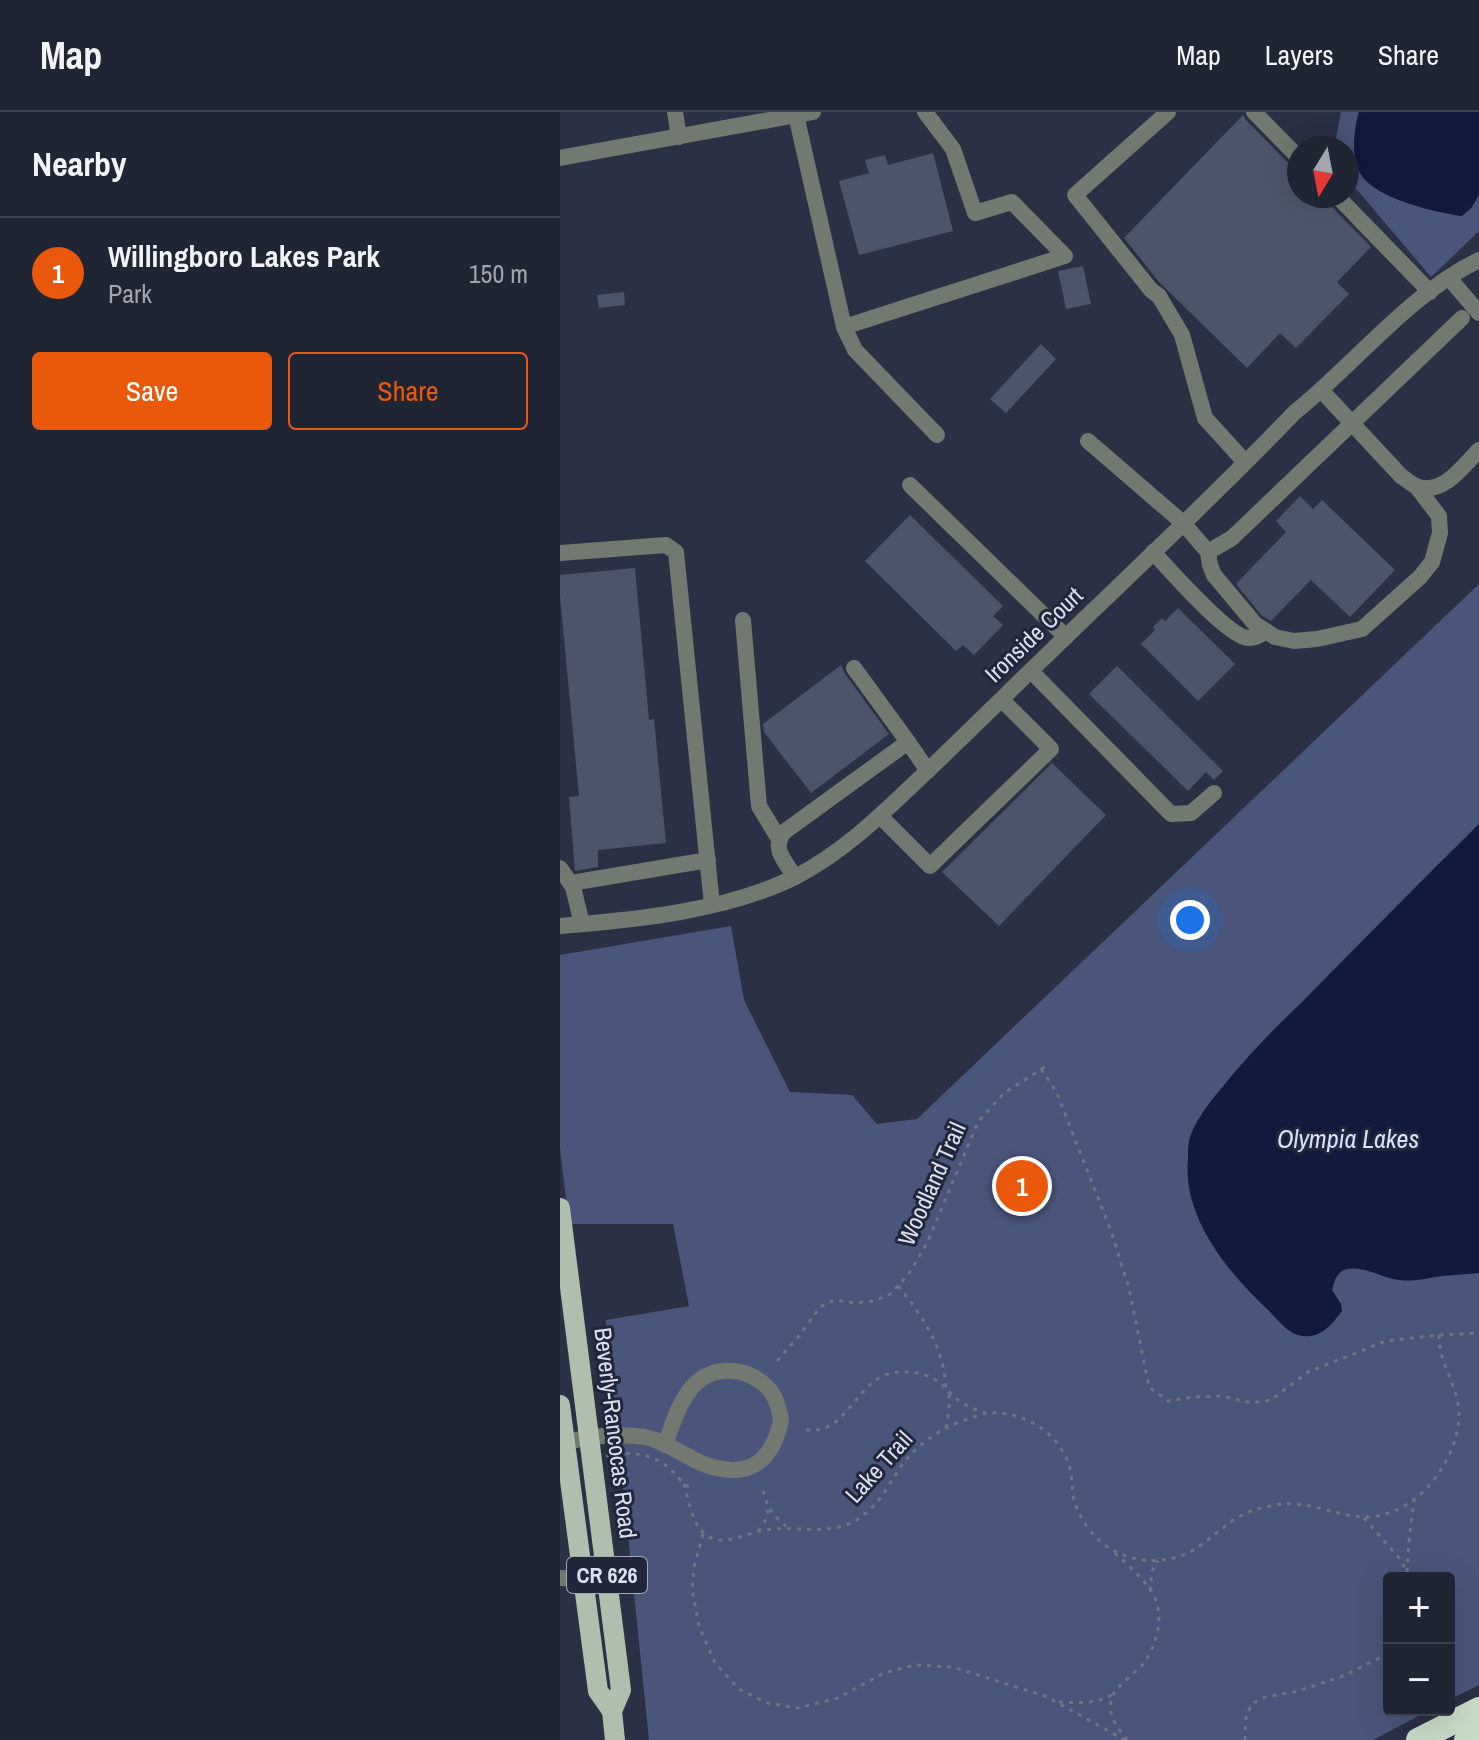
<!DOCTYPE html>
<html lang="en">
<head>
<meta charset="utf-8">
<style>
  :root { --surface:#202534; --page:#2d3140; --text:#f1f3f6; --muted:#a2a5ac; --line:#3d424f; --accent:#ea580c }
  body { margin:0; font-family:"Archivo Narrow",sans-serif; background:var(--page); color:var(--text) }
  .controls { position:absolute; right:24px; bottom:24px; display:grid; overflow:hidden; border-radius:8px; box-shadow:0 8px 32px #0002 }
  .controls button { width:72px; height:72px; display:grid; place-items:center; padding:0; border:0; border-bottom:2px solid var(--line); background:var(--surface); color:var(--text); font:40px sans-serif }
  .compass { position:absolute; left:727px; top:24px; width:72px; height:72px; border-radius:50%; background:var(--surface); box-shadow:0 8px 32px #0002; rotate:190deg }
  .you { position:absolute; left:630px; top:808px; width:28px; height:28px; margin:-20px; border:6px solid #fff; border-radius:50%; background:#1a73e8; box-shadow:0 0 0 12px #1a73e833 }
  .badge { display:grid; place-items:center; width:52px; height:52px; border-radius:50%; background:var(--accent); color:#fff; font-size:26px; font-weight:700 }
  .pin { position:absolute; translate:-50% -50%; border:4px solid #fff; box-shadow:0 2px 8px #0006 }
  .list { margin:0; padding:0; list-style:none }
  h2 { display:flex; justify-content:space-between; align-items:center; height:104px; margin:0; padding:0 32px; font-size:34px }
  h2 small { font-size:26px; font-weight:400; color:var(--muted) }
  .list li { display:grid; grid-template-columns:52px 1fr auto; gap:24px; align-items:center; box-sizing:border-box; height:112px; padding:0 32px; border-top:2px solid var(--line) }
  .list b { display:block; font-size:30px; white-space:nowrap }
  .list p { margin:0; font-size:26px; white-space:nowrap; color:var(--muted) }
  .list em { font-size:26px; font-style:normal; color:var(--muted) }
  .actions { display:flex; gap:16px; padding:24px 32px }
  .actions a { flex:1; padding:18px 0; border:2px solid var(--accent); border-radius:8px; text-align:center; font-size:28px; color:var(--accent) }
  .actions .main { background:var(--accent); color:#fff }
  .map { position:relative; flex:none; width:919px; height:1628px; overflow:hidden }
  header { display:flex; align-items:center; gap:48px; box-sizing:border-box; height:112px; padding:0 40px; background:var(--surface); border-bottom:2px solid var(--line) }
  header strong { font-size:38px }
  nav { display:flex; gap:44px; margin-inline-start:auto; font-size:28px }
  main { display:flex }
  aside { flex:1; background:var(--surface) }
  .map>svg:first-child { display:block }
  .green { fill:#49557a }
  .water { fill:#11193d }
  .building { fill:#4c5469 }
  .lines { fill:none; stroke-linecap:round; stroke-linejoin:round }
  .path { stroke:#6e7586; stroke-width:3; stroke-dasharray:4 6; stroke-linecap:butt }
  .minor { stroke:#717970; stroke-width:16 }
  .major { stroke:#afbfad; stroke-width:20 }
  .highway { stroke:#c7dbc5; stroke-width:24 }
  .labels { text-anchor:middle; stroke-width:6; stroke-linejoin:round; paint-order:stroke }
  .shield { fill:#21273b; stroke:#a3a8b8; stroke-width:2 }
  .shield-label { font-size:22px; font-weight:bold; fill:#dbe0ed }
  .street-label { font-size:24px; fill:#dbe0ed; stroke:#21273b }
  .water-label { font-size:26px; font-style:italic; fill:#d7e1fd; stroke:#21273b }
</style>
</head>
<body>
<header>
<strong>Map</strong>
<nav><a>Map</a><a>Layers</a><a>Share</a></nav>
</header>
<main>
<aside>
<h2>Nearby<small></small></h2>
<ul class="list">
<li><span class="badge">1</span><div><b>Willingboro Lakes Park</b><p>Park</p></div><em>150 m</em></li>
</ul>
<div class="actions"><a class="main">Save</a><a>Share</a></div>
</aside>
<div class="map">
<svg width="919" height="1628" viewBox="0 0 919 1628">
  <rect width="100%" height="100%" fill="#2a3145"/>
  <g class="green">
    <path d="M781,0H799C794,17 791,46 800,61C815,87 875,100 902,104L911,96L919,83V119L871,165L787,66V36H774Z"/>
    <path d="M919,472V1573L889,1588V1466H829V1598H870L813,1628H89L46,1208L129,1194L113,1112H9L0,1037V843L171,814L184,888L230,980L292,983L317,1012L357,1007Z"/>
  </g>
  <g class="water">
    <path d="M799,0H919V83L911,96L902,104C875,100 815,87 800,61C791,46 794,16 799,0Z"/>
    <path d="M919,712V1161C907,1162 894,1163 882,1164C866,1166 856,1170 839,1168C821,1166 802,1152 784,1158C776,1161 774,1171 772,1178L781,1192L782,1199C771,1214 758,1229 738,1223C726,1220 715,1204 706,1196C666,1158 622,1104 628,1046C628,1038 628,1029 631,1022C639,1003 652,987 665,972C689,942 716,915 744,888C802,829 860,770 919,712Z"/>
  </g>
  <g class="building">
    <path d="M683,3L686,8L731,54L739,57V84H766L769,92L811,135L777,170L789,182L736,236L720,221L687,256L599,170L564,126Z"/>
    <path d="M373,41L393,119L299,143L279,69L309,61L305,48L325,43L328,53Z"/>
    <path d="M523,154L531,192L506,197L498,159Z"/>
    <path d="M64,180L65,193L39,196L37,183Z"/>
    <path d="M481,232L496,247L446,301L430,287Z"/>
    <path d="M740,384L753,397L762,388L835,458L790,505L751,468L711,509L702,504L676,472L726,420L716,409Z"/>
    <path d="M350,403L443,494L433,504L443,513L414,543L403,533L396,539L305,449Z"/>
    <path d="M75,456L89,608L94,607L106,731L38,738V755L15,759L9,685L19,684L0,484V463Z"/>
    <path d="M618,496L675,552L638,589L581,532L595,518L593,515L602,506L605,509Z"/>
    <path d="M281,553L285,562L329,622L251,681L204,620L203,612Z"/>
    <path d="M557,554L663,659L654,668L646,660L628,679L529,582Z"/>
    <path d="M492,651L546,703L439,814L382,760Z"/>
  </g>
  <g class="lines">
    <g class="path">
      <path d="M481,957L496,979L551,1119L569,1176L589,1275L608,1289L633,1285L661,1284L692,1291L711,1288L748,1260L826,1229L879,1223L919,1221"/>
      <path d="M338,1174C363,1204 384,1236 386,1276"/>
      <path d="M217,1249L239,1224L260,1195L274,1188L295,1191L314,1189L329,1183L338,1174L350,1160L367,1131L418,1010L444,981L488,953"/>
      <path d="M386,1316L389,1299V1280"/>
      <path d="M246,1318C293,1323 295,1258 344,1260C354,1260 365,1262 374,1267C382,1271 387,1278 393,1284C402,1292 414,1298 426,1301"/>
      <path d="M46,1344C68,1339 91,1341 109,1356C118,1364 122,1373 134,1377"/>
      <path d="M124,1372C131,1395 134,1431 166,1428C178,1427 190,1421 201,1419C232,1412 261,1424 291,1411C317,1398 327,1375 342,1353C359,1330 385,1314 411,1306C417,1304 423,1301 429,1301C464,1299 498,1320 509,1353C512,1362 512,1373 513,1383C518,1408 537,1433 561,1442C588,1453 618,1450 641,1433C658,1421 672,1406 691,1399C704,1395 719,1391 733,1392C757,1393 780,1404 804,1405C834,1405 859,1388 876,1365C889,1346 898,1328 899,1304C900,1275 878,1252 879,1223"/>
      <path d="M210,1397L216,1405L229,1417"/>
      <path d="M804,1406L839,1446L851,1466"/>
      <path d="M198,1419C210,1405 210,1396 203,1379"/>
      <path d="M143,1422L134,1455L132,1477L139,1514L155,1551L179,1577L207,1591L238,1596L278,1586L324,1561L355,1553L392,1555L485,1584L565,1628"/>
      <path d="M555,1441C568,1453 584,1467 593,1482C605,1503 597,1534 583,1552C575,1561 557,1574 553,1583C545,1601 557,1615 567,1628"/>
      <path d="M847,1460L849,1429L854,1388"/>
      <path d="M590,1479L592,1459L598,1449"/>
      <path d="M499,1590C518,1591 537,1592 553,1582"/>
      <path d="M685,1628L686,1603L693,1591L705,1585L734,1580L781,1565L821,1545L829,1535"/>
    </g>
    <g class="minor">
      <path d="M115,0L119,25"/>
      <path d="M608,0L515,83L591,178L599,184L622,223L645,306L685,350"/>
      <path d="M694,0L739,46"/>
      <path d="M236,3L284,215L505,144L452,90L415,101L393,37L365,0"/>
      <path d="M0,46L253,0"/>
      <path d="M777,84L870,180"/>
      <path d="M889,166L919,201"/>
      <path d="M284,215L295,238L377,323"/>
      <path d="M761,278L841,364C847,368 852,373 858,375C884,383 904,353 919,338"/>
      <path d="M528,329L623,411L648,440L650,453L654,463L695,512L715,525L734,529L757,527L802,517L860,465L872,450L880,421L879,404L856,374"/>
      <path d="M350,373L506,525"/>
      <path d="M593,440C610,458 667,524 688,526C695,526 701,523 706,519"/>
      <path d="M648,440L672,426L902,206"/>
      <path d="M0,441L106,433L116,440L152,793"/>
      <path d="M183,508L199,694L219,727"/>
      <path d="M294,556L348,630"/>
      <path d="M471,559L611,702L631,701L654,681"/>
      <path d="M320,704L370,754L491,637L442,588"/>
      <path d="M0,756L13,775L22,812"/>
      <path d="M235,765C225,749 211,737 224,720L348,630L368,659"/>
      <path d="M11,771L148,748"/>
      <path d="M0,814C75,808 167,799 235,765C284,740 323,701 362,664C395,633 426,602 458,571C550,481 645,394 734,301C794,253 850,181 919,148"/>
      <path d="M0,1332C27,1324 57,1321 85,1325C105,1329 123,1343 141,1351C182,1367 209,1356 220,1313C222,1307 220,1302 218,1295C211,1265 171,1249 144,1265C122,1278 113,1311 105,1333"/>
      <path d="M0,1466L23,1467"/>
    </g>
    <g class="major">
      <path d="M0,1096L61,1578L52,1599"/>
      <path d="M0,1293L38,1579L52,1599L55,1628"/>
    </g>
    <g class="highway">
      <path d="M858,1628L919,1597"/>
      <path d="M906,1628L919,1621"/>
    </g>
  </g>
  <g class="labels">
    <rect class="shield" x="7" y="1445" width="80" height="36" rx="6"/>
    <g class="shield-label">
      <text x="47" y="1471">CR 626</text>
    </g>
    <g class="street-label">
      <text transform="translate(474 523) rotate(-44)" y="8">Ironside Court</text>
      <text transform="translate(372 1072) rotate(-66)" y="8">Woodland Trail</text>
      <text transform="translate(55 1321) rotate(83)" y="8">Beverly-Rancocas Road</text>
      <text transform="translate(319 1355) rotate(-48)" y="8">Lake Trail</text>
    </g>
    <g class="water-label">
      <text x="788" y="1036">Olympia Lakes</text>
    </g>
  </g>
</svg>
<div class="controls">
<button>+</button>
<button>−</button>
</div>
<svg class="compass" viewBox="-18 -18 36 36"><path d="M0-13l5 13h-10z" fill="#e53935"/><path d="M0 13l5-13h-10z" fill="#a2a5ac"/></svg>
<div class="you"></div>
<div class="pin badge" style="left:462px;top:1074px">1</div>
</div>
</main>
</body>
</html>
